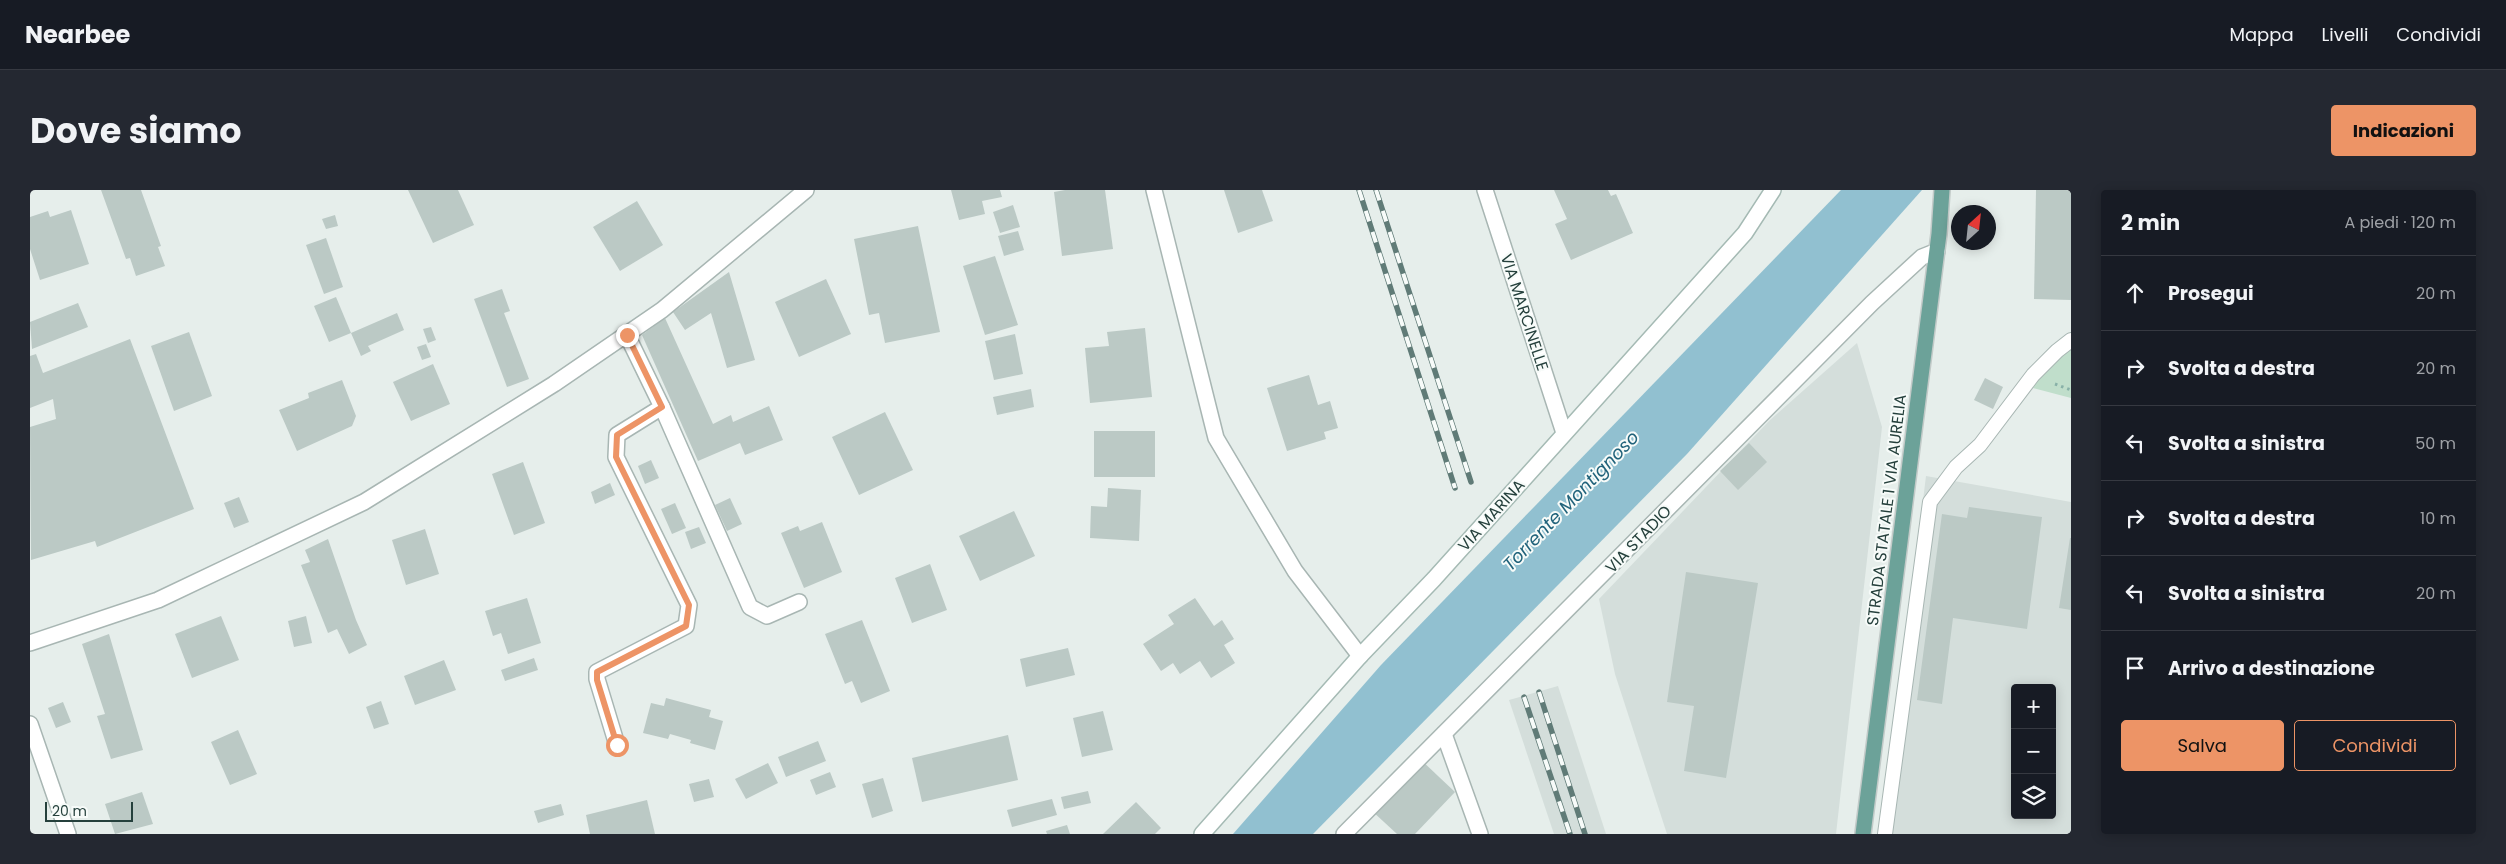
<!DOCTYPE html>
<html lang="it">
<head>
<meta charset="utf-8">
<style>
  :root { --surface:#171b24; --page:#242831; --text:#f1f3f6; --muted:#9ea1a6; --line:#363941; --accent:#ed9466 }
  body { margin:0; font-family:Poppins,sans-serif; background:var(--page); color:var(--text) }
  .controls { position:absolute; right:15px; bottom:15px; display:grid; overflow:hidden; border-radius:5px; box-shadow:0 2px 12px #0003 }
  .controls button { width:45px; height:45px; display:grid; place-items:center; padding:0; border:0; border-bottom:1px solid var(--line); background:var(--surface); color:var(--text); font:25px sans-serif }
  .compass { position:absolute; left:1921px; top:15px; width:45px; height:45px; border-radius:50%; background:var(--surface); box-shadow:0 2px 12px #0003; rotate:27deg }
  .scale { position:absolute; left:15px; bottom:12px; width:88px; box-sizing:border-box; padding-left:5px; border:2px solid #25403c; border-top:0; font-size:14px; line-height:18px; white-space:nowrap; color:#25403c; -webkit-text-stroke:4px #f7fbf9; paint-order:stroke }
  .stop { position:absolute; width:15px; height:15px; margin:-11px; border:4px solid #ed9466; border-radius:50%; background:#fff }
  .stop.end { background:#ed9466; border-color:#fff; box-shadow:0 1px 5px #0008 }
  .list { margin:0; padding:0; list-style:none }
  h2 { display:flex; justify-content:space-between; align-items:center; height:65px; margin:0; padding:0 20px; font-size:21px }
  h2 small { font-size:16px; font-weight:400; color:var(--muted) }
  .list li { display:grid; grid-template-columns:32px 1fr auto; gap:15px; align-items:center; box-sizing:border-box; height:75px; padding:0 20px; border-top:1px solid var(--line) }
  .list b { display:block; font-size:19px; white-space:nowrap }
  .list em { font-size:16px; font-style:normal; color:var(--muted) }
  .actions { display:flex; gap:10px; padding:15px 20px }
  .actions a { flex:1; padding:11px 0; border:1px solid var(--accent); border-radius:5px; text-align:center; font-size:18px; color:var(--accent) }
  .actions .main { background:var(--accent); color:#111 }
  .icon { flex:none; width:28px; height:28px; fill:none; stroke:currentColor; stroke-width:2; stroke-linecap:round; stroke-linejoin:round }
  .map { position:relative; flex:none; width:2041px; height:644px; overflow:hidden; border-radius:5px }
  header { display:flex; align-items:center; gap:30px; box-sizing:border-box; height:70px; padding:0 25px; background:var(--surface); border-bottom:1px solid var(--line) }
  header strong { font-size:24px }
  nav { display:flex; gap:28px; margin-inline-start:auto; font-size:18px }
  .intro { display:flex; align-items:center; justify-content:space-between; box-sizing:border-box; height:120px; padding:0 30px }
  h1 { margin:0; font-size:35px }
  .button { padding:12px 22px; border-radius:5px; background:var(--accent); color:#111; font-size:18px; font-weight:700 }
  main { display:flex; gap:30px; padding:0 30px }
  aside { flex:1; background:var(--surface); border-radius:5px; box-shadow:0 2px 12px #0003 }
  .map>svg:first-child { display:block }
  .built { fill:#d4dedb; fill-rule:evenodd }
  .green { fill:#c0decb }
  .water { fill:#91c0d0 }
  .building { fill:#bbc9c5 }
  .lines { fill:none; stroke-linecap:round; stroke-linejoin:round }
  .service-casing { stroke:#a8b6b3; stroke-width:16 }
  .minor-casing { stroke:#a8b6b3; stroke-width:18 }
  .secondary-casing { stroke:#a5bab4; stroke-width:18 }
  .primary-casing { stroke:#c2cac8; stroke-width:18 }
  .path { stroke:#88b1a8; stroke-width:3; stroke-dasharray:2.5 4; stroke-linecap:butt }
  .service { stroke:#fff; stroke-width:14 }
  .minor { stroke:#fff; stroke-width:15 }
  .secondary { stroke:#fff; stroke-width:15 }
  .primary { stroke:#6ca299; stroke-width:15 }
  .rail-casing { stroke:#607b77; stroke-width:5.5 }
  .rail { stroke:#f7fbf9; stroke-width:4; stroke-dasharray:11; stroke-linecap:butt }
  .route { stroke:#ed9466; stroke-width:6 }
  .labels { text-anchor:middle; stroke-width:4; stroke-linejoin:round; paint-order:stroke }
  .street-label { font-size:16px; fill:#25403c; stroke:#f7fbf9 }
  .water-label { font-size:18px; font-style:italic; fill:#21637b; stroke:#f7fbf9 }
</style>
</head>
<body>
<header>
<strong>Nearbee</strong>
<nav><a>Mappa</a><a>Livelli</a><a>Condividi</a></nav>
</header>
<div class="intro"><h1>Dove siamo</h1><a class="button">Indicazioni</a></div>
<main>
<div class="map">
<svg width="2041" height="644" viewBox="0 0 2041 644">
  <rect width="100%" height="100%" fill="#e6eeeb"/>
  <g class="built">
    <path d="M1827,153L1852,237L1806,644H1637L1585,484L1569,409L1739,231Z"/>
    <path d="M1896,286L2041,312V644H1852ZM1985,498H2022V625H1985Z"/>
    <path d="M1528,496L1576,644H1524L1479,510Z"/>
  </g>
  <path class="green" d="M2041,150V208L1995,196Z"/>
  <path class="water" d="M1811,0H1892L1657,264L1283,644H1203L1351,475Z"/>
  <g class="building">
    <path d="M71,0H111L131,56L128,57L135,76L106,86L100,68L96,69Z"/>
    <path d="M378,0H428L444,35L403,53Z"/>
    <path d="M921,0H970L972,7L952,11L955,24L929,30Z"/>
    <path d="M1035,0H1075L1083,59L1032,66L1024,2Z"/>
    <path d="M1194,0H1232L1243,31L1208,43Z"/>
    <path d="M1524,0H1578L1581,6L1586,4L1603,43L1541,70L1525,34L1537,29Z"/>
    <path d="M2006,0H2041V110L2004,109Z"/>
    <path d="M607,11L633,55L590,81L563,37Z"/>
    <path d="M983,15L990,37L970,43L963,22Z"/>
    <path d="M41,20L59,74L10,90L0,59V27L18,21L20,27Z"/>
    <path d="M305,25L308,36L296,39L292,29Z"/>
    <path d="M888,36L910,142L855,153L849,123L839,125L824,49Z"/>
    <path d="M988,41L994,60L974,66L968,46Z"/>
    <path d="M296,48L313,97L294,104L276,55Z"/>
    <path d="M965,66L988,135L955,145L933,76Z"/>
    <path d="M699,82L725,170L697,178L681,123L655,140L643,122Z"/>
    <path d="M796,89L821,144L769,167L745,112Z"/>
    <path d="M472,99L480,121L474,123L499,189L477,197L444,109Z"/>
    <path d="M306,107L321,143L367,123L374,140L338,156L341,161L331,166L321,143L299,152L284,116Z"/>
    <path d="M48,113L58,137L2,159L0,132Z"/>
    <path d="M635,128L683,234L701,225L703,232L739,216L753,250L715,265L710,253L668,271L612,145Z"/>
    <path d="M401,137L406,150L398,153L393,139Z"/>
    <path d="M1115,138L1122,207L1060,213L1055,158L1079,156L1077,142Z"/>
    <path d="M159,142L182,206L144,221L121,156Z"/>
    <path d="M985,144L993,184L964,190L955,151Z"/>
    <path d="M100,149L164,319L67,357L65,351L1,370L0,237L26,229L23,209L0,218V166L6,164L13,183Z"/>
    <path d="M396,154L401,167L392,170L387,157Z"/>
    <path d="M403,174L420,214L381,231L363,192Z"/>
    <path d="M1279,185L1288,215L1300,211L1308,238L1294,242L1296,249L1257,261L1237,198Z"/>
    <path d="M1955,188L1973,197L1963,219L1944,210Z"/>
    <path d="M312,190L326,226L322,236L267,261L249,220L279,208L278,203Z"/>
    <path d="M1001,199L1004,217L967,225L963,207Z"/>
    <path d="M855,222L883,280L829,305L802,247Z"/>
    <rect x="1064" y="241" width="61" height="46"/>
    <path d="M1719,253L1737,272L1708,300L1690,281Z"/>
    <path d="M621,270L629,288L615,294L608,276Z"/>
    <path d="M493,272L515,333L484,345L462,284Z"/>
    <path d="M580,293L585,305L565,314L561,302Z"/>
    <path d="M1078,298L1111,300L1109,351L1060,348L1061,316L1077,317Z"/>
    <path d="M209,307L219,332L204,338L194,313Z"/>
    <path d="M700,308L712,334L697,341L685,315Z"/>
    <path d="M645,313L656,338L642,344L631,319Z"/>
    <path d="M1939,317L2012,327L1997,439L1923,428L1912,514L1887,510L1912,324L1937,328Z"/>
    <path d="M984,321L1005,366L950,391L929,346Z"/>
    <path d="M792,332L812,382L774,398L751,343L768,336L770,341Z"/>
    <path d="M669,337L676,353L661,359L655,342Z"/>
    <path d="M395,339L409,384L376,395L362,350Z"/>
    <path d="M2040,348H2041V420L2029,418Z"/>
    <path d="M298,349L326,430L337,455L319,464L307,439L298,443L271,375L280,372L275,360Z"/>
    <path d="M900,374L917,420L882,433L865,388Z"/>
    <path d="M1656,382L1728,393L1696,588L1654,581L1664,516L1637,512Z"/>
    <path d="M497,408L511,453L478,464L471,443L463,446L455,421Z"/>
    <path d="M1165,408L1184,436L1192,430L1204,449L1194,455L1205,473L1181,488L1170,471L1150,484L1143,473L1131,481L1113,454L1144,434L1138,425Z"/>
    <path d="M191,426L209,470L162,488L145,444Z"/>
    <path d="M276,426L282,453L264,457L258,431Z"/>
    <path d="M832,430L860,501L831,513L822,491L815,494L795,444Z"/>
    <path d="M79,444L113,560L81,569L67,526L75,524L52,454Z"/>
    <path d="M1038,458L1045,485L996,497L990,469Z"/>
    <path d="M504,468L508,480L475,491L471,480Z"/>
    <path d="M414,470L426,500L385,515L374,486Z"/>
    <path d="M636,508L681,520L679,527L693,531L685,560L660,553L661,550L640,544L638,549L613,543L621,513L634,516Z"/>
    <path d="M351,511L359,534L344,539L336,517Z"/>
    <path d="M33,512L41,532L26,538L18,518Z"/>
    <path d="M1073,521L1083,560L1052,567L1043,528Z"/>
    <path d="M208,540L227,584L200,595L181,552Z"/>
    <path d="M978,545L988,590L892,612L882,568Z"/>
    <path d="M788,551L796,571L756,587L748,567Z"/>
    <path d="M1390,569L1425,602L1385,644H1367L1341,620Z"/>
    <path d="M738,573L748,593L716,609L705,589Z"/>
    <path d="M800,582L806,597L786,605L780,590Z"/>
    <path d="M853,588L863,621L842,628L832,594Z"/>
    <path d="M679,589L684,607L664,612L659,594Z"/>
    <path d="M1058,601L1061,613L1034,619L1031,607Z"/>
    <path d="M112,602L123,634L85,644L75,614Z"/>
    <path d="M1022,609L1027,625L982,637L977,620Z"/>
    <path d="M617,610L625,644H560L556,625Z"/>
    <path d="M1106,612L1131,638L1125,644H1073Z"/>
    <path d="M531,614L534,625L508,633L504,621Z"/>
    <path d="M1037,635L1040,644H1017L1016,641Z"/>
  </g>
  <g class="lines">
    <defs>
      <path id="service" d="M1855,644L1900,312L1926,277L1950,255L2003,185L2027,161L2041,150"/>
      <g id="minor">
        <path d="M1124,0L1186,248L1265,381L1330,466"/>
        <path d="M1455,0L1534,243"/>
        <path d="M632,217L720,417L737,426L769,412"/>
        <path d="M0,453L128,410L334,312L524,194L632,120L776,0"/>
        <path d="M0,534L38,644"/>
        <path d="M1414,544L1450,644"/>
        <path d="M587,555L567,489V482L656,436L659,415L586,267L587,245L632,217L597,145"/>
        <path d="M1314,644L1842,113L1892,67L1907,61"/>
      </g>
      <path id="secondary" d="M1172,644L1330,466L1404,389L1715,43L1743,0"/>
      <path id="primary" d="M1833,644L1909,44L1912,0"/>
    </defs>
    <use href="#service" class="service-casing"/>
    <use href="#minor" class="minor-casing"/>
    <use href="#secondary" class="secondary-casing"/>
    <use href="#primary" class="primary-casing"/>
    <path class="path" d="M2025,194L2041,200"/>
    <use href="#service" class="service"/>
    <use href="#minor" class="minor"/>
    <use href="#secondary" class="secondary"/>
    <use href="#primary" class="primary"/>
    <defs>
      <g id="rail">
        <path d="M1329,0L1425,298"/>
        <path d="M1346,0L1441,292"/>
        <path d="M1509,502L1555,644"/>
        <path d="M1494,507L1540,644"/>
      </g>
    </defs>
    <use href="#rail" class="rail-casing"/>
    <use href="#rail" class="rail"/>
  </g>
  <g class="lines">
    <path class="route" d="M587,555L567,490V482L656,436L659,415L586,267L587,245L632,217L597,145"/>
  </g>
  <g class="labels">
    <g class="street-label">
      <text transform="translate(1495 122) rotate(72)" y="6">VIA MARCINELLE</text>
      <text transform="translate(1856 320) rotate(-83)" y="6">STRADA STATALE 1 VIA AURELIA</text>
      <text transform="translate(1461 325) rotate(-48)" y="6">VIA MARINA</text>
      <text transform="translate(1608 349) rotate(-46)" y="6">VIA STADIO</text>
    </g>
    <g class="water-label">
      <text transform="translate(1541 311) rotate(-46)" y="6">Torrente Montignoso</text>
    </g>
  </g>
</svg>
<div class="controls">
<button>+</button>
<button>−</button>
<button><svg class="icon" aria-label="layers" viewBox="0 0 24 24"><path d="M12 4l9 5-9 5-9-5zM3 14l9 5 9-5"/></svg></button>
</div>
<svg class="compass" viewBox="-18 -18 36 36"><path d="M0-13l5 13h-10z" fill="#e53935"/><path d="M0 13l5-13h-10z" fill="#9ea1a6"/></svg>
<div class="scale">20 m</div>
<div class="stop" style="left:587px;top:555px"></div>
<div class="stop end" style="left:597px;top:145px"></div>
</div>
<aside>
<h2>2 min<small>A piedi · 120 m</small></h2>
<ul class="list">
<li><svg class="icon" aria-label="ahead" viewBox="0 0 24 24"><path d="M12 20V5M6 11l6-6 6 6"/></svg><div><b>Prosegui</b></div><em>20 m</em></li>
<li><svg class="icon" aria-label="right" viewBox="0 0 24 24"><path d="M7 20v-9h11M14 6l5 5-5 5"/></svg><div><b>Svolta a destra</b></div><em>20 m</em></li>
<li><svg class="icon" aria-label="left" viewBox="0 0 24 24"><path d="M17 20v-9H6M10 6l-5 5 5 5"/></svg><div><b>Svolta a sinistra</b></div><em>50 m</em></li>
<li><svg class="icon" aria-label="right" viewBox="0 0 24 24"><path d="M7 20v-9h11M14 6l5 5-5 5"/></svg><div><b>Svolta a destra</b></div><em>10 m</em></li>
<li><svg class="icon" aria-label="left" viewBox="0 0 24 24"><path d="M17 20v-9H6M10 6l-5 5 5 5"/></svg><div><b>Svolta a sinistra</b></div><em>20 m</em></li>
<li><svg class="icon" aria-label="arrive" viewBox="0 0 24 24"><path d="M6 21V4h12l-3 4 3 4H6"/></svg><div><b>Arrivo a destinazione</b></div></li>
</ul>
<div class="actions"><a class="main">Salva</a><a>Condividi</a></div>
</aside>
</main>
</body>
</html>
